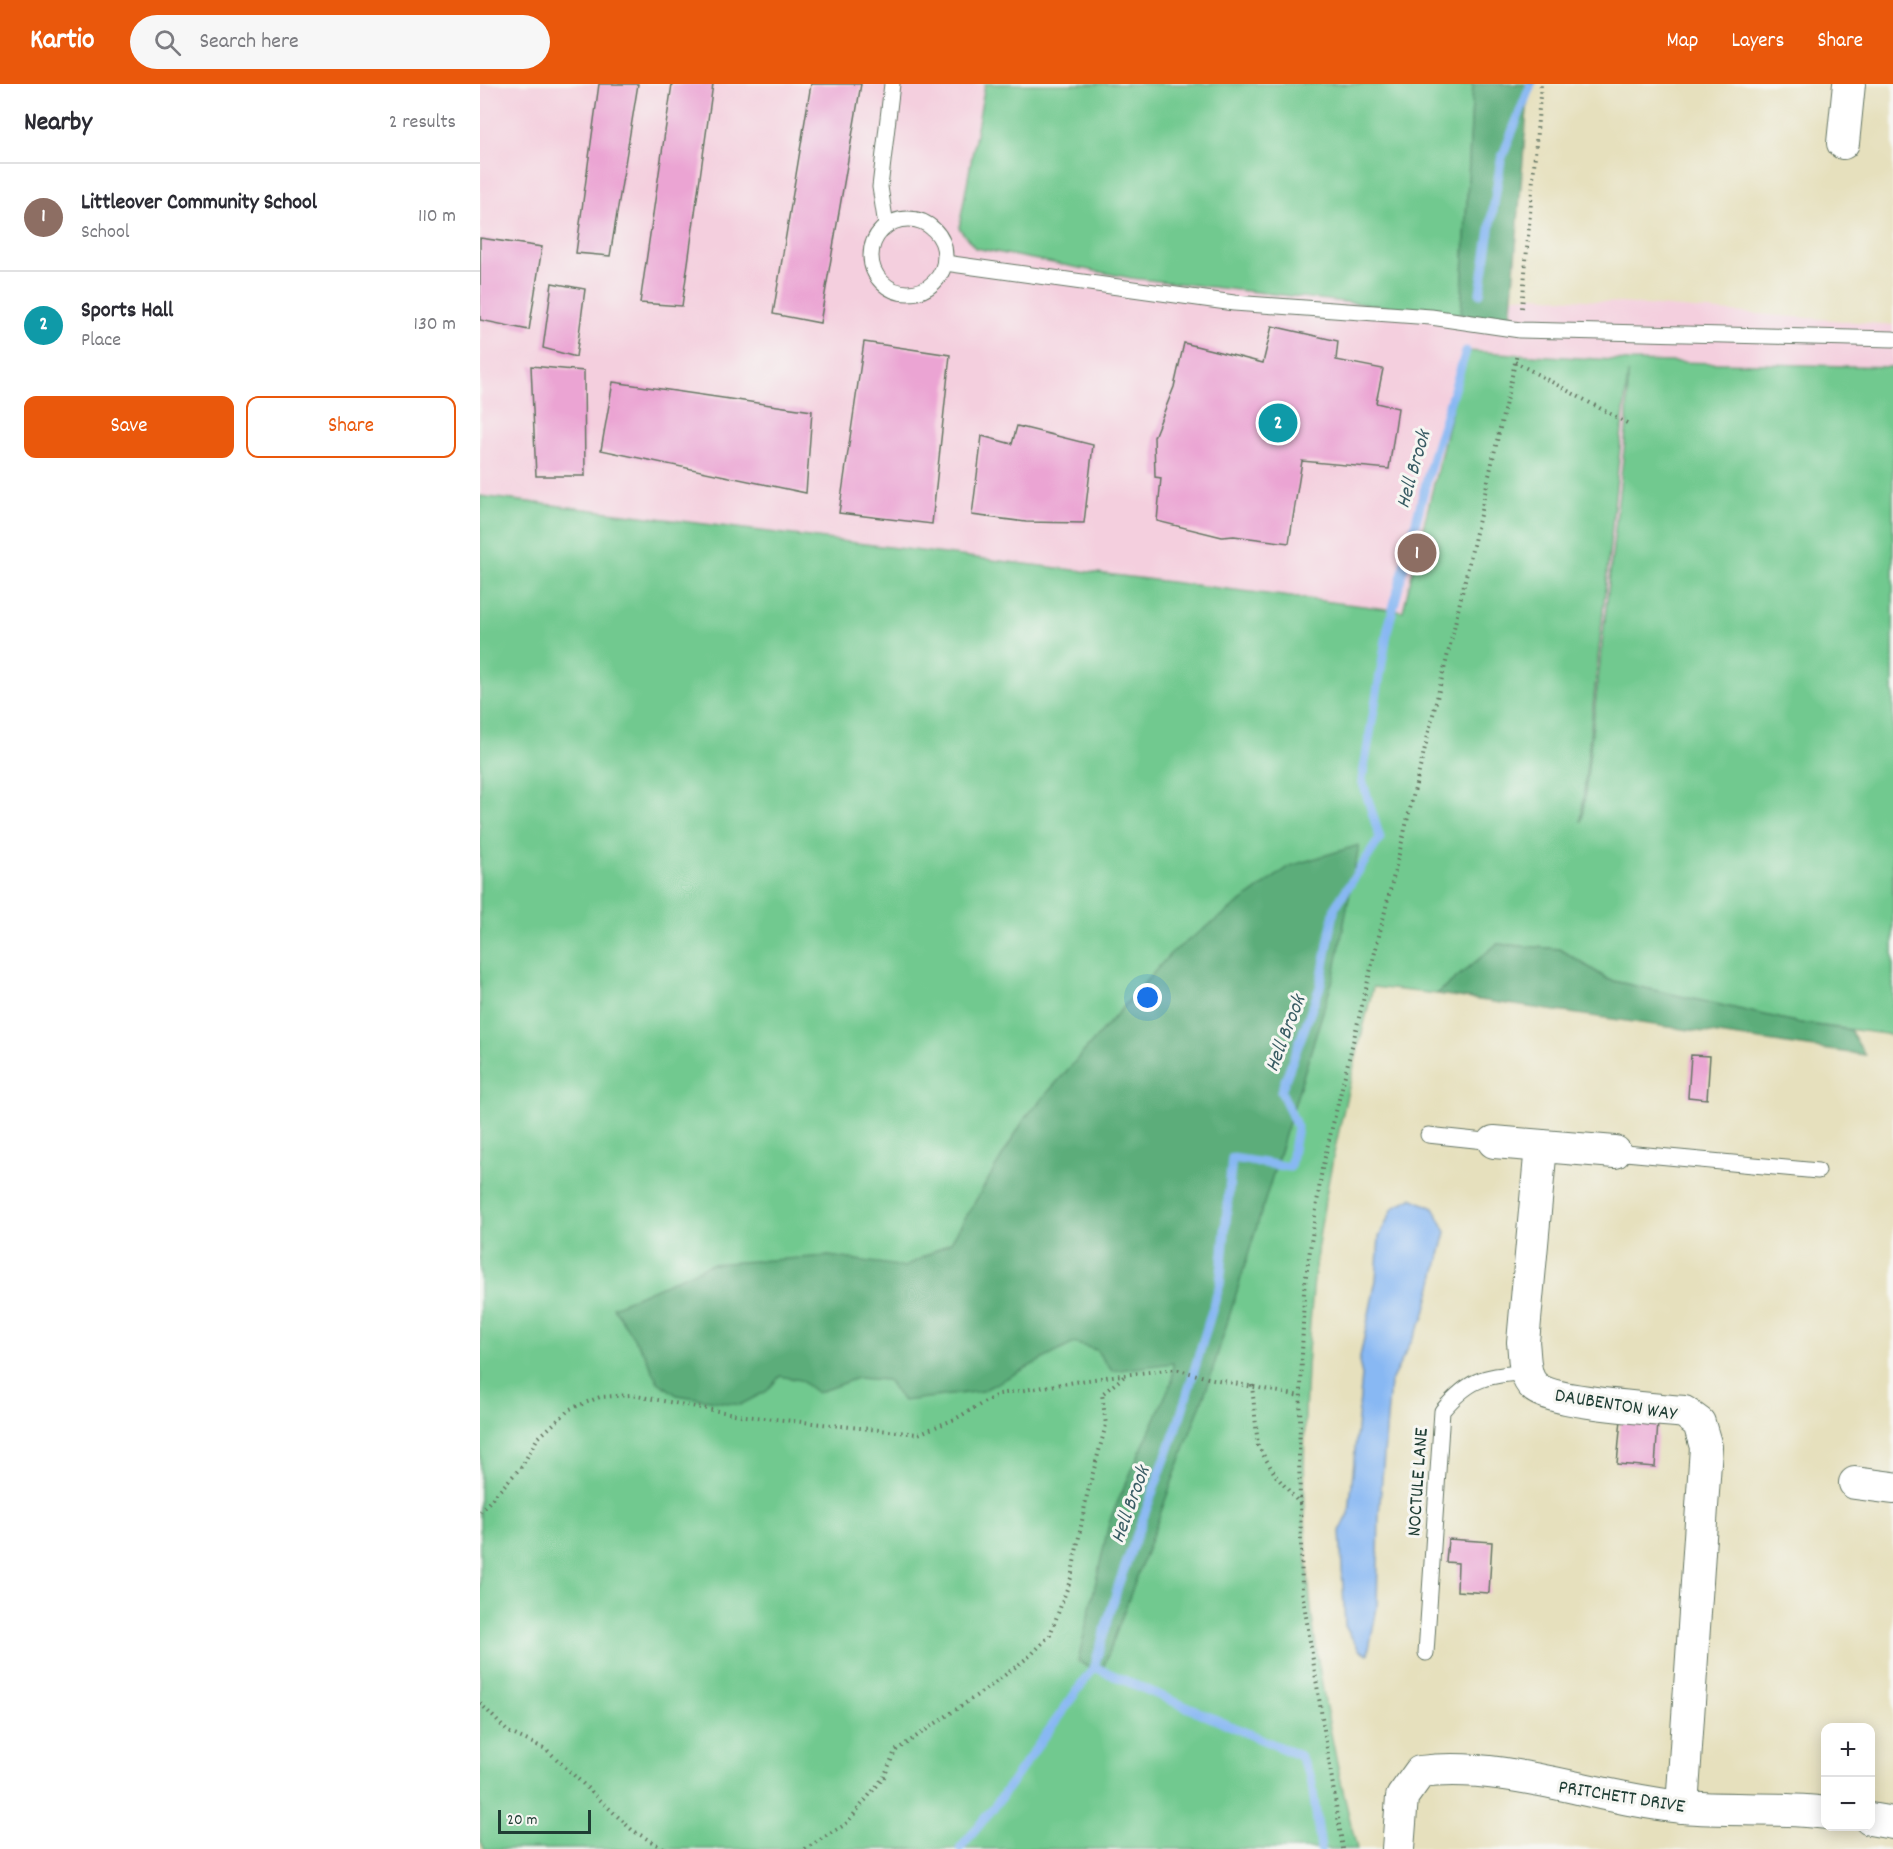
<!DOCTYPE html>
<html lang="en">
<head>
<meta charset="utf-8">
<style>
  :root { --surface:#fff; --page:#f7f7f7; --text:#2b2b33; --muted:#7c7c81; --line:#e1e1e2; --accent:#ea580c }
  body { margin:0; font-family:Dekko,sans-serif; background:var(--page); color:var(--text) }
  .controls { position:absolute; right:18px; bottom:18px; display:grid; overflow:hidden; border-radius:12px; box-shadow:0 3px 15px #0003 }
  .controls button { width:54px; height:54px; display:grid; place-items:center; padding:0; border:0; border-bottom:2px solid var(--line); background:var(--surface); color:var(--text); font:30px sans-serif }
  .scale { position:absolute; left:18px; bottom:15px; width:93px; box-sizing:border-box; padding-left:6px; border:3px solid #1f3d34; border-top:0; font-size:16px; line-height:21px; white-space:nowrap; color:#1f3d34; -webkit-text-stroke:4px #f6f6f2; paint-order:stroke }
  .you { position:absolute; left:668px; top:914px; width:21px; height:21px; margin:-15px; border:4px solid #fff; border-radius:50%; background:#1a73e8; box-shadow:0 0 0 9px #1a73e833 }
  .badge { display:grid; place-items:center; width:39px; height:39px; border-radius:50%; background:var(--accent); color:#fff; font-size:20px; font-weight:700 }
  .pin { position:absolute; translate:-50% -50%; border:3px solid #fff; box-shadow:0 2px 6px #0006 }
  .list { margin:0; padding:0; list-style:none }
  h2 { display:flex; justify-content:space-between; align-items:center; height:78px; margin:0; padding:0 24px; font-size:26px }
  h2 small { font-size:20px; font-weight:400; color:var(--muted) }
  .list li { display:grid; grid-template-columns:39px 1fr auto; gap:18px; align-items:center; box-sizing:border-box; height:108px; padding:0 24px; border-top:2px solid var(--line) }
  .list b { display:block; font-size:22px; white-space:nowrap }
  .list p { margin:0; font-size:20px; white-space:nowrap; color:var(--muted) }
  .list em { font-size:20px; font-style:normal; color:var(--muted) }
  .actions { display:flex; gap:12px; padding:18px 24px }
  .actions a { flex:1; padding:14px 0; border:2px solid var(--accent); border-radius:12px; text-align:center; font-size:21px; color:var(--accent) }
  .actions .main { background:var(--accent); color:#fff }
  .icon { flex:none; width:33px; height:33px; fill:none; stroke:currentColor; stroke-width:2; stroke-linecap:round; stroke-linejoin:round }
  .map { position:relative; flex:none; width:1413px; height:1765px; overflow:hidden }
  header { display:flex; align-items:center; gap:36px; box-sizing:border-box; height:84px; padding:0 30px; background:var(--accent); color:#fff }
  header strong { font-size:28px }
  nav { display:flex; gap:33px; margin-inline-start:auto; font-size:21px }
  .search { width:420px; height:54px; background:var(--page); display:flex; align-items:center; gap:15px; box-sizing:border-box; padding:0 21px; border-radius:33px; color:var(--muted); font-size:22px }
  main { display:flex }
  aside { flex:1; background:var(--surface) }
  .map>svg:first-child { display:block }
  .built { fill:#f4cfde }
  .green { fill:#71c98f; stroke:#488362; stroke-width:1.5; fill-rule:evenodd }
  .forest { fill:#5cad7a; stroke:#3e7557; stroke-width:1.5 }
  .water { fill:#88b8f3; stroke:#547a94; stroke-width:1.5 }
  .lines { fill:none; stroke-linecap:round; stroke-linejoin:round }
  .stream { stroke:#88b8f3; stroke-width:9 }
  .building { fill:#eba4d3 }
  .service-casing { stroke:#657664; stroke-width:17 }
  .minor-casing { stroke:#657664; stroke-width:34 }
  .path { stroke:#657664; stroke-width:4; stroke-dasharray:1.5 4.5; stroke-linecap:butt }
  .service { stroke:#fff; stroke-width:15 }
  .minor { stroke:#fff; stroke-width:32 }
  .labels { text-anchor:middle; stroke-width:6; stroke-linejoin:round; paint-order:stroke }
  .street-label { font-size:20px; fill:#1f3d34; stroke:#f6f6f2 }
  .water-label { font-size:21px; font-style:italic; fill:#395c64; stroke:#f6f6f2 }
</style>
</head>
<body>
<header>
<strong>Kartio</strong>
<div class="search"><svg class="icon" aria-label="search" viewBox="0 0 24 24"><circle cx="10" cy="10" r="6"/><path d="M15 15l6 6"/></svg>Search here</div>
<nav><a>Map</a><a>Layers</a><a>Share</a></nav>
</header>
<main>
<aside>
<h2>Nearby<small>2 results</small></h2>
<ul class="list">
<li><span class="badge" style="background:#8d6e63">1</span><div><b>Littleover Community School</b><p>School</p></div><em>110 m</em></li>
<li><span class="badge" style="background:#0f9aa8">2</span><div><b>Sports Hall</b><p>Place</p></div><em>130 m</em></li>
</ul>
<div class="actions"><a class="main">Save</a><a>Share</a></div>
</aside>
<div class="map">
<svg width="1413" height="1765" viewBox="0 0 1413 1765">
  <rect width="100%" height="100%" fill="#f6f6f2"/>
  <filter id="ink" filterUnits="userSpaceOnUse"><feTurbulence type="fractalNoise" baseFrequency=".0167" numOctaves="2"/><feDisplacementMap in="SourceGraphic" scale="12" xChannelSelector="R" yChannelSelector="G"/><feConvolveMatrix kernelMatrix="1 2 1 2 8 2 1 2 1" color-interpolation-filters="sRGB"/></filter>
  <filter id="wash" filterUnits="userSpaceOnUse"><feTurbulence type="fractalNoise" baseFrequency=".008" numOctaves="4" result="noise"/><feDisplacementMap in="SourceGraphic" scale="24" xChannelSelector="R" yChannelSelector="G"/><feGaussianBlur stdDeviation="1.35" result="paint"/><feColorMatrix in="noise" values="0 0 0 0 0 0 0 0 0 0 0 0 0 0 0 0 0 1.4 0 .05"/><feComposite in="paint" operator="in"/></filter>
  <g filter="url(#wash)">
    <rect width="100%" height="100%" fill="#e6e0bd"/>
    <path class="built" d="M0,0H1049L1033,213L1055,212L1413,241V951L1335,941L1129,896L1080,865L1030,860H1017L957,910L923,527L0,412Z"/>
    <g class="green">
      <path d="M505,0H993L981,231L651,194L495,164L479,144Z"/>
      <path d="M986,267L1149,277L1413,283V951L1320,939L1129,896L1080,865L1017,860L957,910L893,903C870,999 844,1096 834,1195C823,1301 820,1429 832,1534C842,1612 858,1689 877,1765H5L0,1756V412L923,527ZM1148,289L1147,339L1102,737H1101Z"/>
    </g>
    <g class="forest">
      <path d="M993,0H1049L1030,238L981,231Z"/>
      <path d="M879,761L854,892L729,1298L621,1590L598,1577L630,1435L692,1297L693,1279L632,1287L616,1266L594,1259L502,1307L423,1317L407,1296L377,1294L337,1309L320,1296L300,1292L287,1307L260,1321L197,1311L178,1298L165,1271L133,1223L231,1180L349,1172L425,1183L471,1158L545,1034L691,869L810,782Z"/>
      <path d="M1017,860L1080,865L1129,896L1320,939L1370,946L1385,971L957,910Z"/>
    </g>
    <path class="water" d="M931,1114L954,1124L966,1148L944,1233L910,1299L899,1430L897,1523L888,1570L879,1566L865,1542L860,1447L869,1430L882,1291L879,1278L896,1196L899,1153L913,1124Z"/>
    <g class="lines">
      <g class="stream">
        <path d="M1000,209L1021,76L1051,0"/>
        <path d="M614,1583L639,1499L699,1337L740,1200L752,1074L810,1083L817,1043L801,1007L840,903L855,823L900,754L882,696L908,544L954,369L986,267"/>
        <path d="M480,1765L517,1719L614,1583L820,1672L831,1694L841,1765"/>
      </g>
    </g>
    <g id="blocks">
      <g class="building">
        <path d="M119,0H158L130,172L96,169Z"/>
        <path d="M192,0H233L202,222L160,219Z"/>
        <path d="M331,0H381L340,239L293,230Z"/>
        <path d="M0,154L62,163L49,246L0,236Z"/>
        <path d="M72,199L105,205L96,273L63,264Z"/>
        <path d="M792,242L858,257L856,276L903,285L896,319L918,324L909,385L822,377L809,459L754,452L742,453L677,437L681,394L675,393L674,353L694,303L704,259L783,279Z"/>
        <path d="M384,258L470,271L452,440L359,429Z"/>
        <path d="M51,282L104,287L105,392H56Z"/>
        <path d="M133,298L332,327L326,409L121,366Z"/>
        <path d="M537,342L613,361L604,439L546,438L492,431L502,352L532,360Z"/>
        <path d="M1211,971L1230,972L1227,1015L1208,1013Z"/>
        <path d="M1141,1335L1178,1338L1175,1383L1137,1380Z"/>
        <path d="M968,1455L1012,1458L1009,1509L977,1507L978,1479L966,1478Z"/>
      </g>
    </g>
  </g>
  <g filter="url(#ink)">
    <use href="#blocks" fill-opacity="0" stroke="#657664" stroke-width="1.5"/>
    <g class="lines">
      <defs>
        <g id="service">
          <circle cx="428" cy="172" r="37"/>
          <path d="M406,141L400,103L412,0"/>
          <path d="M465,179L754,219L951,233L1040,246L1413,255"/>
          <path d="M948,1051L1014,1058"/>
          <path d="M1135,1068L1338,1087"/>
          <path d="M946,1569L962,1327C991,1293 1003,1293 1046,1288"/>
        </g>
        <g id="minor">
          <path d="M1363,59L1369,0"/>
          <path d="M1014,1058L1135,1068"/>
          <path d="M1061,1062L1043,1258C1045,1272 1043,1292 1054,1302C1070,1319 1177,1325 1204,1328L1219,1339L1226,1363L1202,1723"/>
          <path d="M1375,1399L1413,1404"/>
          <path d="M1390,1735L1413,1739"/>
          <path d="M918,1765L922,1713L940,1688C1028,1677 1116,1715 1203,1723C1251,1727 1299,1723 1346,1729"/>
        </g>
      </defs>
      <use href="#service" class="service-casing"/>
      <use href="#minor" class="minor-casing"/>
      <g class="path">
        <path d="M1042,224L1061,0"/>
        <path d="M1035,278L1147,339"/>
        <path d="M772,1301L778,1362L796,1392L821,1421"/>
        <path d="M0,1428L42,1382L57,1355L90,1325L120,1313L151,1311L265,1332L438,1350L475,1335L519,1310L633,1292L687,1286H699L728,1294L820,1312"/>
        <path d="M0,1619L28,1648L66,1665L152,1746L184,1765"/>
        <path d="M325,1765L366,1740L404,1693L415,1667L512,1601L551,1571L570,1551L591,1494L607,1411L626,1341L622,1310L646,1291"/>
        <path d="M863,1765L822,1507L819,1371L824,1206L842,1085L971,557L1037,270"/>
      </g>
      <use href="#service" class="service"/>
      <use href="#minor" class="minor"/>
    </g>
  </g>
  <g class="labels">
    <g class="street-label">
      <text transform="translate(1136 1319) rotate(9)" y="7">DAUBENTON WAY</text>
      <text transform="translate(936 1398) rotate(-86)" y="7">NOCTULE LANE</text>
      <text transform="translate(1142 1711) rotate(9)" y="7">PRITCHETT DRIVE</text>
    </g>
    <g class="water-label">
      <text transform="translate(932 385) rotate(-74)" y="7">Hell Brook</text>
      <text transform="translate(804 949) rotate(-69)" y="7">Hell Brook</text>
      <text transform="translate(649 1420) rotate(-70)" y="7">Hell Brook</text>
    </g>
  </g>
</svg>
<div class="controls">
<button>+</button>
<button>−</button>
</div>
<div class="scale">20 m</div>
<div class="you"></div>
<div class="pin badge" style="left:937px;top:469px;background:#8d6e63">1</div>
<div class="pin badge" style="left:798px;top:339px;background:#0f9aa8">2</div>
</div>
</main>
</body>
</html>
